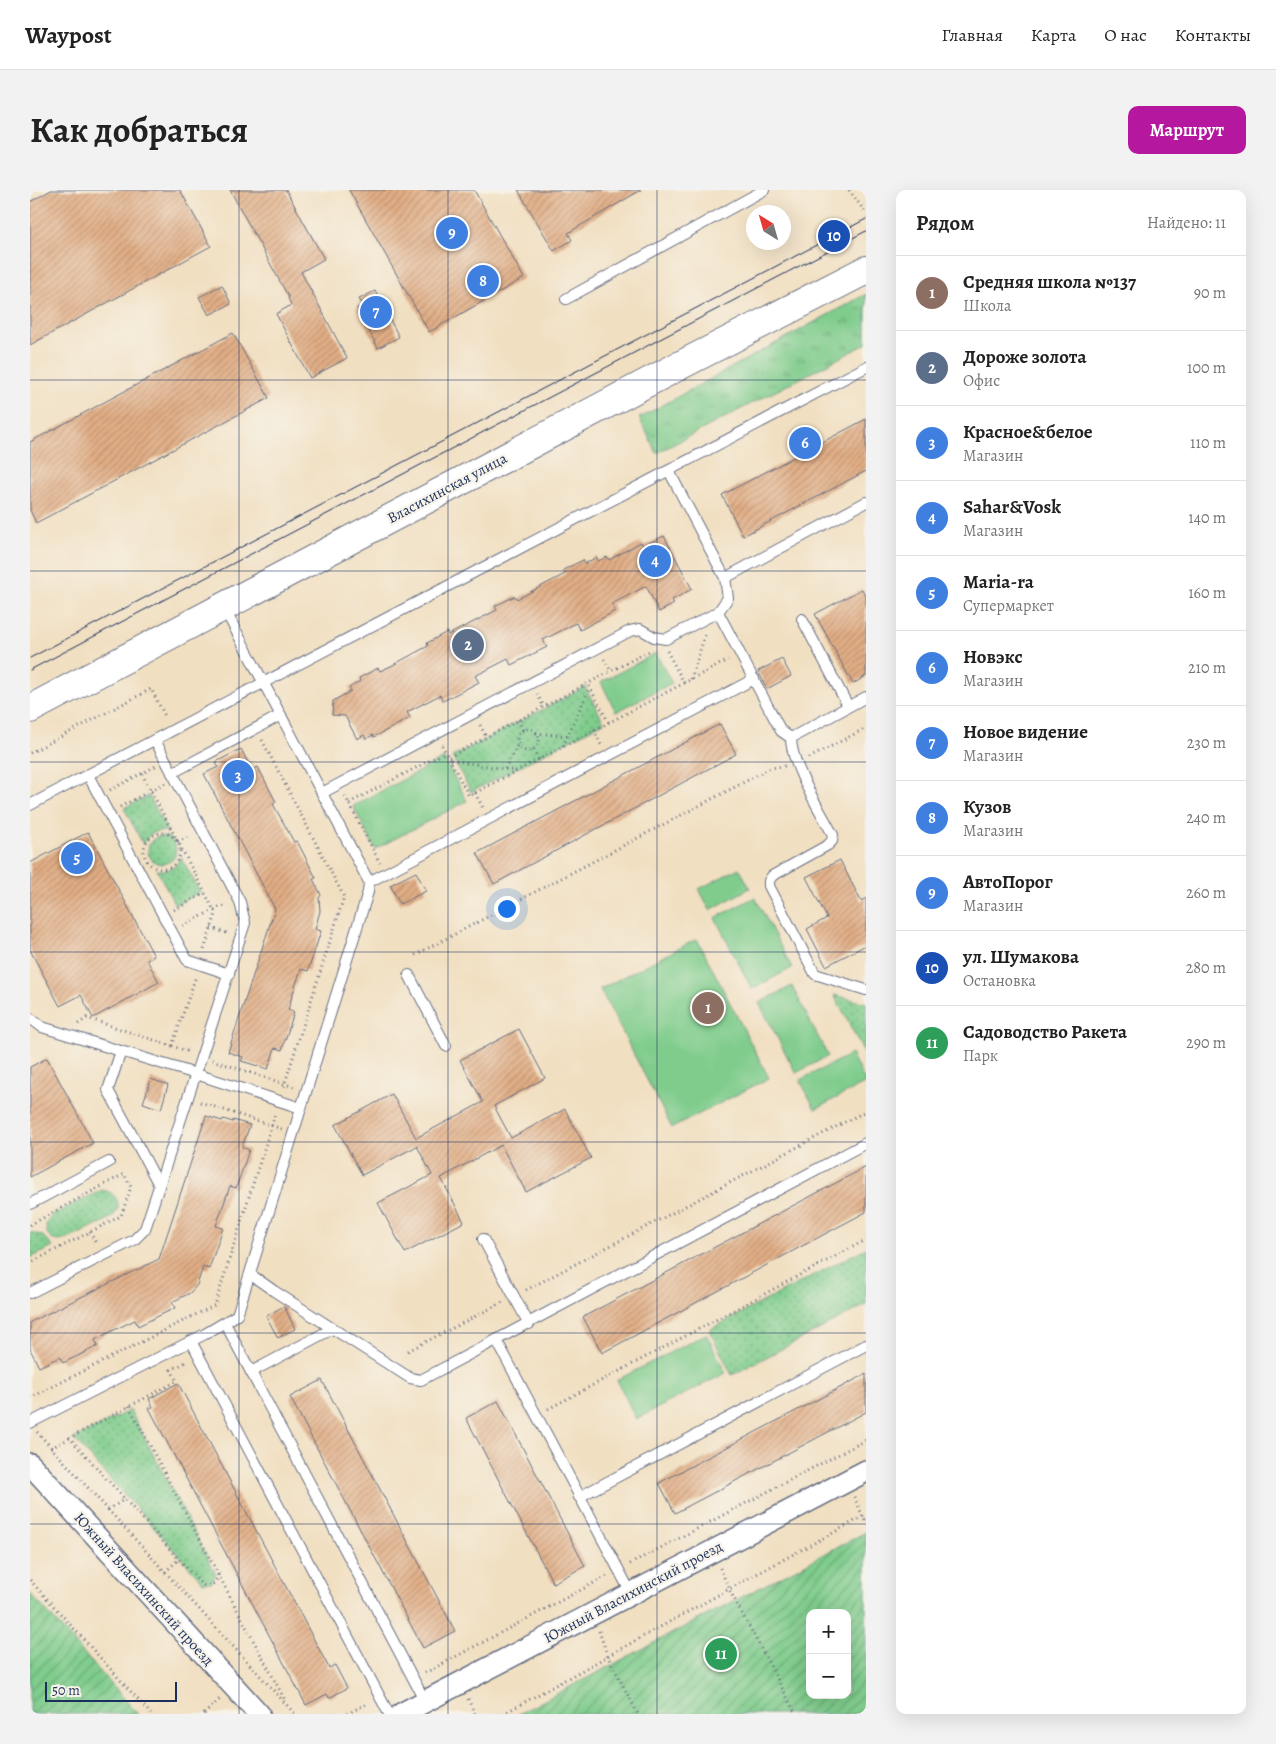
<!DOCTYPE html>
<html lang="ru">
<head>
<meta charset="utf-8">
<style>
  :root { --surface:#fff; --page:#f2f2f2; --text:#222; --muted:#767676; --line:#e0e0e0; --accent:#b5179e }
  body { margin:0; font-family:Alegreya,serif; background:var(--page); color:var(--text) }
  .controls { position:absolute; right:15px; bottom:15px; display:grid; overflow:hidden; border-radius:10px; box-shadow:0 5px 20px #0002 }
  .controls button { width:45px; height:45px; display:grid; place-items:center; padding:0; border:0; border-bottom:1px solid var(--line); background:var(--surface); color:var(--text); font:25px sans-serif }
  .compass { position:absolute; left:716px; top:15px; width:45px; height:45px; border-radius:50%; background:var(--surface); box-shadow:0 5px 20px #0002; rotate:323deg }
  .scale { position:absolute; left:15px; bottom:12px; width:132px; box-sizing:border-box; padding-left:5px; border:2px solid #1b2f5e; border-top:0; font-size:14px; line-height:18px; white-space:nowrap; color:#1b2f5e; -webkit-text-stroke:4px #f7f3e8; paint-order:stroke }
  .you { position:absolute; left:476px; top:718px; width:18px; height:18px; margin:-12px; border:4px solid #fff; border-radius:50%; background:#1a73e8; box-shadow:0 0 0 8px #1a73e833 }
  .badge { display:grid; place-items:center; width:32px; height:32px; border-radius:50%; background:var(--accent); color:#fff; font-size:16px; font-weight:700 }
  .pin { position:absolute; translate:-50% -50%; border:2px solid #fff; box-shadow:0 1px 5px #0006 }
  .list { margin:0; padding:0; list-style:none }
  h2 { display:flex; justify-content:space-between; align-items:center; height:65px; margin:0; padding:0 20px; font-size:21px }
  h2 small { font-size:16px; font-weight:400; color:var(--muted) }
  .list li { display:grid; grid-template-columns:32px 1fr auto; gap:15px; align-items:center; box-sizing:border-box; height:75px; padding:0 20px; border-top:1px solid var(--line) }
  .list b { display:block; font-size:19px; white-space:nowrap }
  .list p { margin:0; font-size:16px; white-space:nowrap; color:var(--muted) }
  .list em { font-size:16px; font-style:normal; color:var(--muted) }
  .map { position:relative; flex:none; width:836px; height:1524px; overflow:hidden; border-radius:10px }
  header { display:flex; align-items:center; gap:30px; box-sizing:border-box; height:70px; padding:0 25px; background:var(--surface); border-bottom:1px solid var(--line) }
  header strong { font-size:24px }
  nav { display:flex; gap:28px; margin-inline-start:auto; font-size:18px }
  .intro { display:flex; align-items:center; justify-content:space-between; box-sizing:border-box; height:120px; padding:0 30px }
  h1 { margin:0; font-size:35px }
  .button { padding:12px 22px; border-radius:10px; background:var(--accent); color:#fff; font-size:18px; font-weight:700 }
  main { display:flex; gap:30px; padding:0 30px }
  aside { flex:1; background:var(--surface); border-radius:10px; box-shadow:0 5px 20px #0002 }
  .map>svg:first-child { display:block }
  .grass { fill:url(#grass-tufts); stroke:#4d7e75 }
  .park { fill:url(#park-dots); stroke:#4d7e75 }
  .garden { fill:url(#garden-furrows); stroke:#4d7e75; fill-rule:evenodd }
  .pitch { fill:#7fcc8c; stroke:#4d7e75 }
  .building { fill:url(#building-hatch) }
  .lines { fill:none; stroke-linecap:round; stroke-linejoin:round }
  .lane-casing { stroke:#666d81; stroke-width:12 }
  .street-casing { stroke:#666d81; stroke-width:24 }
  .highway-casing { stroke:#666d81; stroke-width:30 }
  .path { stroke:#666d81; stroke-width:3; stroke-dasharray:1 4; stroke-linecap:butt }
  .lane { stroke:#fff; stroke-width:10 }
  .street { stroke:#fff; stroke-width:21 }
  .highway { stroke:#fff; stroke-width:28 }
  .tram { stroke:#1b2f5e; stroke-width:1 }
  .grid { fill:none; stroke:#1b2f5e; stroke-width:1; stroke-opacity:0.55 }
  .labels { text-anchor:middle; stroke-width:4.5; stroke-linejoin:round; paint-order:stroke }
  .street-label { font-size:15px; fill:#1b2f5e; stroke:#f7f3e8 }
</style>
</head>
<body>
<header>
<strong>Waypost</strong>
<nav><a>Главная</a><a>Карта</a><a>О нас</a><a>Контакты</a></nav>
</header>
<div class="intro"><h1>Как добраться</h1><a class="button">Маршрут</a></div>
<main>
<div class="map">
<svg width="836" height="1524" viewBox="0 0 836 1524">
  <defs>
    <pattern id="grass-tufts" width="24" height="20" patternUnits="userSpaceOnUse" patternTransform="scale(1.25)"><rect width="24" height="20" fill="#7fcc8c"/><path d="M3 7l-1-3M5 7V3M7 7l1-3M15 17l-1-3M17 17v-4M19 17l1-3" fill="none" stroke="#67a676"/></pattern>
    <pattern id="park-dots" width="8" height="8" patternUnits="userSpaceOnUse" patternTransform="scale(1.25)"><rect width="8" height="8" fill="#7fcc8c"/><path d="M2 2h.1M6 6h.1" fill="none" stroke="#67a676" stroke-width="1.8" stroke-linecap="round"/></pattern>
    <pattern id="garden-furrows" width="10" height="10" patternUnits="userSpaceOnUse" patternTransform="scale(1.25)"><rect width="10" height="10" fill="#7fcc8c"/><path d="M-1 1l2-2M0 10L10 0M9 11l2-2" fill="none" stroke="#67a676"/></pattern>
    <pattern id="building-hatch" width="6" height="6" patternUnits="userSpaceOnUse" patternTransform="scale(1.25)"><rect width="6" height="6" fill="#e2ae85"/><path d="M-1 1l2-2M0 6l6-6M5 7l2-2" fill="none" stroke="#b68e70"/></pattern>
  </defs>
  <rect width="100%" height="100%" fill="#f7f3e8"/>
  <filter id="ink" filterUnits="userSpaceOnUse"><feTurbulence type="fractalNoise" baseFrequency=".02" numOctaves="2"/><feDisplacementMap in="SourceGraphic" scale="10" xChannelSelector="R" yChannelSelector="G"/><feConvolveMatrix kernelMatrix="1 2 1 2 8 2 1 2 1" color-interpolation-filters="sRGB"/></filter>
  <filter id="wash" filterUnits="userSpaceOnUse"><feTurbulence type="fractalNoise" baseFrequency=".0096" numOctaves="4" result="noise"/><feDisplacementMap in="SourceGraphic" scale="20" xChannelSelector="R" yChannelSelector="G"/><feGaussianBlur stdDeviation="1.12" result="paint"/><feColorMatrix in="noise" values="0 0 0 0 0 0 0 0 0 0 0 0 0 0 0 0 0 1.4 0 .05"/><feComposite in="paint" operator="in"/></filter>
  <g filter="url(#wash)">
    <rect width="100%" height="100%" fill="#f1dfc1"/>
    <path class="grass" d="M836,104V154L627,263L609,228Z"/>
    <g class="park">
      <path d="M555,497L574,532L441,602L422,567Z"/>
      <path d="M119,606L137,641C126,640 118,643 113,654L94,618Z"/>
      <circle cx="132" cy="660" r="14"/>
      <path d="M151,667L170,702L145,715L127,680C138,681 146,678 151,667Z"/>
      <path d="M804,805L836,813V866Z"/>
      <path d="M72,1000C84,1001 94,1014 84,1025C79,1031 68,1034 60,1038C47,1045 16,1065 16,1034L22,1025Z"/>
      <path d="M0,1042L13,1046L23,1057L0,1068Z"/>
      <path d="M836,1058V1115L702,1185L679,1140Z"/>
      <path d="M100,1220L186,1384L182,1392H173L44,1249Z"/>
    </g>
    <g class="garden">
      <path d="M836,1342V1524H488ZM780,1423H817V1505H780Z"/>
      <path d="M0,1403L108,1524H0Z"/>
    </g>
    <g class="pitch">
      <path d="M626,463L642,493L586,522L571,492Z"/>
      <path d="M414,568L437,611L345,659L323,616Z"/>
      <path d="M709,678L720,698L680,720L669,699Z"/>
      <path d="M725,707L762,778L722,799L685,728Z"/>
      <path d="M667,749L739,888L642,938L570,799Z"/>
      <path d="M762,796L798,866L766,883L729,813Z"/>
      <path d="M821,864L836,893L785,919L770,890Z"/>
      <path d="M676,1144L696,1183L606,1229L587,1190Z"/>
    </g>
    <g id="blocks">
      <g class="building">
        <path d="M21,0H150L181,56L0,155V12Z"/>
        <path d="M200,0H256L294,69L271,82L317,168L280,188L246,124L261,115L258,108H259Z"/>
        <path d="M319,0H444L494,88L399,142Z"/>
        <path d="M488,0H611L538,43L542,50L524,61Z"/>
        <path d="M192,95L201,114L179,125L169,107Z"/>
        <path d="M345,101L369,147L348,158L327,118L333,115L329,109Z"/>
        <path d="M203,143L239,208L6,333L0,320V252Z"/>
        <path d="M836,229V281L713,346L692,305Z"/>
        <path d="M634,346L662,399L642,410L644,414L629,422L616,396L582,414L585,421L550,440L546,433L513,450L517,457L481,475L478,469L445,486L449,492L413,511L410,505L377,522L380,528L344,547L343,545L336,549L334,545L327,549L315,526L302,525L303,511L321,501L319,498L330,491L329,488L348,478L350,481L361,476L398,456L397,453L417,442L418,445L467,420L465,416L485,406L487,409L535,384L533,380L553,370L555,374L566,367L568,371L577,367L579,370L611,352L613,356Z"/>
        <path d="M832,399L836,407V486L823,494L785,424Z"/>
        <path d="M752,469L761,486L737,499L728,481Z"/>
        <path d="M690,534L706,564L464,694L447,663Z"/>
        <path d="M211,559L222,580L228,577L246,612L243,614L264,652L267,651L286,688L283,689L291,705L289,708L290,721L285,739L291,741L278,781L271,779L263,803L258,820L264,822L252,860L245,858L238,879L211,871L213,867L198,862L245,719L174,584L188,577L186,572Z"/>
        <path d="M58,642L124,766L117,770L129,792L63,828L51,805L30,816L0,760V673Z"/>
        <path d="M810,670L831,711L836,708V755L796,776L777,739L797,728L776,687Z"/>
        <path d="M386,682L396,701L370,714L360,695Z"/>
        <path d="M489,839L515,888L464,916L481,948L535,919L561,968L496,1002L471,955L411,988L434,1032L375,1063L348,1013L402,985L387,956L332,985L305,935L362,904L386,948L453,912L430,870Z"/>
        <path d="M17,868L63,953L0,987V877Z"/>
        <path d="M121,889L138,895L131,919L113,913Z"/>
        <path d="M176,926L192,931L193,929L203,932V930L220,935L212,957L219,960L206,998L200,996L186,1036L193,1038L179,1079L173,1077L167,1095L160,1103L142,1112L145,1118L108,1136L105,1130L84,1140L65,1150L68,1156L33,1173L30,1167L9,1177L0,1159V1132L129,1069Z"/>
        <path d="M836,977V1022L572,1163L553,1127Z"/>
        <path d="M254,1116L265,1139L248,1148L236,1126Z"/>
        <path d="M836,1184V1222L645,1323L629,1293Z"/>
        <path d="M292,1190L425,1441L393,1458L260,1207Z"/>
        <path d="M148,1193L299,1478L305,1475L317,1498L299,1508L297,1504L276,1515L119,1218L123,1217L119,1209Z"/>
        <path d="M468,1211L555,1376L523,1393L436,1228Z"/>
      </g>
    </g>
  </g>
  <g filter="url(#ink)">
    <use href="#blocks" fill-opacity="0" stroke="#666d81" stroke-width="1"/>
    <g class="lines">
      <defs>
        <g id="lane">
          <path d="M536,109L734,0"/>
          <path d="M695,388L836,312"/>
          <path d="M688,422L751,541L761,548L836,507"/>
          <path d="M772,429L818,516"/>
          <path d="M761,548C761,575 790,620 803,645L802,651L798,655L742,686L739,691V696L785,784L836,800"/>
          <path d="M142,583L251,525"/>
          <path d="M58,585L157,770L199,784"/>
          <path d="M292,603L600,441L610,439L624,447L636,449L688,422L698,408L695,388L639,281"/>
          <path d="M0,615L836,177"/>
          <path d="M339,692L724,489"/>
          <path d="M379,785L416,856"/>
          <path d="M0,828L12,837L166,884L271,918"/>
          <path d="M91,861L78,900L129,995"/>
          <path d="M0,1014L79,972"/>
          <path d="M453,1049L499,1134"/>
          <path d="M220,1084L244,1101L380,1188L391,1190L836,953"/>
          <path d="M0,1103L104,1050L115,1039L215,733L210,712L125,550"/>
          <path d="M195,1133L395,1511"/>
          <path d="M161,1151L359,1524"/>
          <path d="M467,1151L601,1403"/>
          <path d="M221,1182L302,1139"/>
          <path d="M0,1233L175,1144L207,1125L338,702L339,692L194,418"/>
          <path d="M549,1307L836,1155"/>
        </g>
        <g id="street">
          <path d="M0,1274L229,1524"/>
          <path d="M371,1524L836,1281"/>
        </g>
        <path id="highway" d="M0,519L643,179L836,80"/>
      </defs>
      <use href="#lane" class="lane-casing"/>
      <use href="#street" class="street-casing"/>
      <use href="#highway" class="highway-casing"/>
      <g class="path">
        <path d="M819,0L836,23"/>
        <path d="M637,461L654,493"/>
        <path d="M574,469L581,481"/>
        <path d="M661,489L675,445"/>
        <path d="M559,496L579,533"/>
        <path d="M507,504L514,517"/>
        <path d="M488,530L493,540"/>
        <path d="M450,535L456,547"/>
        <circle cx="498" cy="550" r="11"/>
        <path d="M564,540L571,555"/>
        <path d="M506,543L538,546"/>
        <path d="M232,550L314,707L253,899"/>
        <path d="M412,555L439,606L698,470"/>
        <path d="M533,556L560,497"/>
        <path d="M503,560L509,570"/>
        <path d="M0,563L121,499L136,528"/>
        <path d="M419,567L621,460"/>
        <path d="M779,568L836,538"/>
        <path d="M421,570L486,581"/>
        <path d="M475,579L488,554"/>
        <path d="M112,584L186,724L173,763"/>
        <path d="M80,600L126,576"/>
        <path d="M445,603L453,618"/>
        <path d="M315,606L350,673"/>
        <path d="M319,613L416,562"/>
        <path d="M90,617L135,593"/>
        <circle cx="132" cy="661" r="18"/>
        <path d="M148,652L160,646"/>
        <path d="M144,720L175,703"/>
        <path d="M153,736L189,717L197,715"/>
        <path d="M181,738L197,743"/>
        <path d="M385,765L741,578L755,576"/>
        <path d="M48,834L57,828L160,862"/>
        <path d="M142,856L166,786"/>
        <path d="M182,870L264,897"/>
        <path d="M170,912L252,939"/>
        <path d="M0,1035L94,984L101,997L91,1026L0,1073"/>
        <path d="M60,1042L67,1055"/>
        <path d="M496,1100L836,921"/>
        <path d="M378,1161L473,1112"/>
        <path d="M0,1208L185,1115L245,924"/>
        <path d="M99,1216L256,1512"/>
        <path d="M518,1219L836,1050"/>
        <path d="M7,1242L265,1524"/>
        <path d="M39,1247L172,1395C181,1397 187,1393 188,1385"/>
        <path d="M21,1258L147,1191L141,1180L158,1171"/>
        <path d="M824,1307L836,1333"/>
        <path d="M78,1320L95,1309"/>
        <path d="M600,1374L836,1250"/>
        <path d="M690,1378L699,1399L766,1524"/>
        <path d="M135,1382L149,1369"/>
        <path d="M0,1390L121,1524"/>
        <path d="M569,1441L578,1467L608,1524"/>
        <path d="M395,1483L577,1386"/>
        <path d="M438,1509L445,1524"/>
        <path d="M174,1524L190,1509"/>
        <path d="M317,1524L338,1513"/>
        <path d="M473,1524L699,1399L836,1325"/>
      </g>
      <use href="#lane" class="lane"/>
      <use href="#street" class="street"/>
      <use href="#highway" class="highway"/>
      <g class="tram">
        <path d="M0,468L836,29"/>
        <path d="M0,480L836,41"/>
      </g>
    </g>
  </g>
  <path class="grid" d="M209,0V1524M418,0V1524M627,0V1524M0,190H836M0,381H836M0,572H836M0,762H836M0,952H836M0,1143H836M0,1334H836"/>
  <g class="labels">
    <g class="street-label">
      <text transform="translate(417 298) rotate(-28)" y="5">Власихинская улица</text>
      <text transform="translate(114 1399) rotate(48)" y="5">Южный Власихинский проезд</text>
      <text transform="translate(603 1402) rotate(-28)" y="5">Южный Власихинский проезд</text>
    </g>
  </g>
</svg>
<div class="controls">
<button>+</button>
<button>−</button>
</div>
<svg class="compass" viewBox="-18 -18 36 36"><path d="M0-13l5 13h-10z" fill="#e53935"/><path d="M0 13l5-13h-10z" fill="#767676"/></svg>
<div class="scale">50 m</div>
<div class="you"></div>
<div class="pin badge" style="left:678px;top:818px;background:#8d6e63">1</div>
<div class="pin badge" style="left:438px;top:455px;background:#5c6f8a">2</div>
<div class="pin badge" style="left:208px;top:586px;background:#3f7fe0">3</div>
<div class="pin badge" style="left:625px;top:371px;background:#3f7fe0">4</div>
<div class="pin badge" style="left:47px;top:668px;background:#3f7fe0">5</div>
<div class="pin badge" style="left:775px;top:253px;background:#3f7fe0">6</div>
<div class="pin badge" style="left:346px;top:122px;background:#3f7fe0">7</div>
<div class="pin badge" style="left:453px;top:91px;background:#3f7fe0">8</div>
<div class="pin badge" style="left:422px;top:43px;background:#3f7fe0">9</div>
<div class="pin badge" style="left:804px;top:46px;background:#1a4fb4">10</div>
<div class="pin badge" style="left:691px;top:1464px;background:#2e9e5b">11</div>
</div>
<aside>
<h2>Рядом<small>Найдено: 11</small></h2>
<ul class="list">
<li><span class="badge" style="background:#8d6e63">1</span><div><b>Средняя школа №137</b><p>Школа</p></div><em>90 m</em></li>
<li><span class="badge" style="background:#5c6f8a">2</span><div><b>Дороже золота</b><p>Офис</p></div><em>100 m</em></li>
<li><span class="badge" style="background:#3f7fe0">3</span><div><b>Красное&amp;белое</b><p>Магазин</p></div><em>110 m</em></li>
<li><span class="badge" style="background:#3f7fe0">4</span><div><b>Sahar&amp;Vosk</b><p>Магазин</p></div><em>140 m</em></li>
<li><span class="badge" style="background:#3f7fe0">5</span><div><b>Maria-ra</b><p>Супермаркет</p></div><em>160 m</em></li>
<li><span class="badge" style="background:#3f7fe0">6</span><div><b>Новэкс</b><p>Магазин</p></div><em>210 m</em></li>
<li><span class="badge" style="background:#3f7fe0">7</span><div><b>Новое видение</b><p>Магазин</p></div><em>230 m</em></li>
<li><span class="badge" style="background:#3f7fe0">8</span><div><b>Кузов</b><p>Магазин</p></div><em>240 m</em></li>
<li><span class="badge" style="background:#3f7fe0">9</span><div><b>АвтоПорог</b><p>Магазин</p></div><em>260 m</em></li>
<li><span class="badge" style="background:#1a4fb4">10</span><div><b>ул. Шумакова</b><p>Остановка</p></div><em>280 m</em></li>
<li><span class="badge" style="background:#2e9e5b">11</span><div><b>Садоводство Ракета</b><p>Парк</p></div><em>290 m</em></li>
</ul>
</aside>
</main>
</body>
</html>
